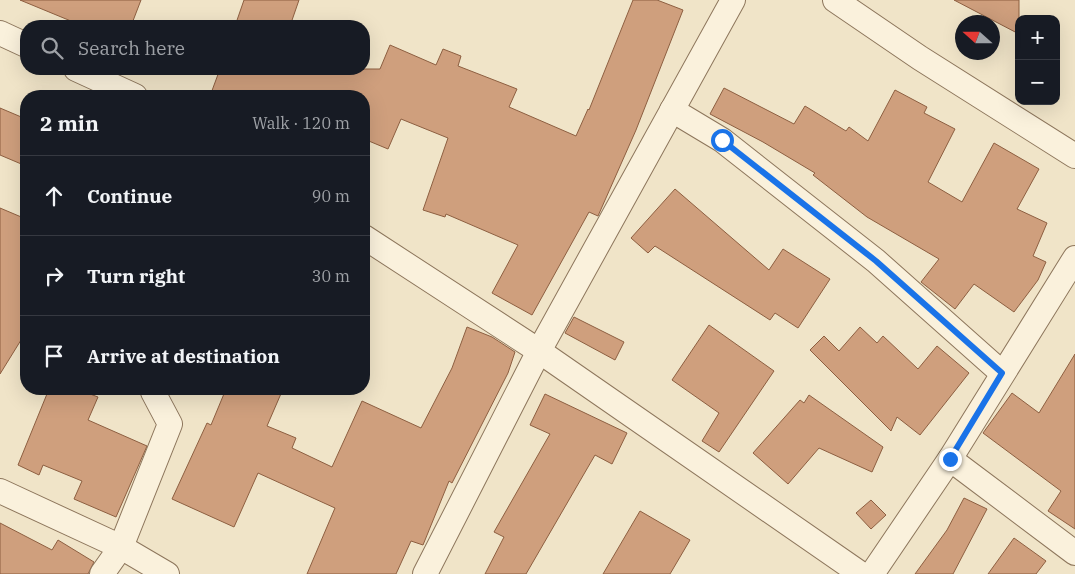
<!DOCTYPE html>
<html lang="en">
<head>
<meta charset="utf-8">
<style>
  :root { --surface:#171b24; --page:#20242c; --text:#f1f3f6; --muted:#9ea1a6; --line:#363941 }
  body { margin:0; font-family:"IBM Plex Serif",serif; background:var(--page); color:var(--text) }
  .controls { position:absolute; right:15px; top:15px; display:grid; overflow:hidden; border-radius:10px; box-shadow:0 5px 20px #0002 }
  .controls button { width:45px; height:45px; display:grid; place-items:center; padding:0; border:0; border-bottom:1px solid var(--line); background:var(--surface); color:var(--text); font:25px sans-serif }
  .compass { position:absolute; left:955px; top:15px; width:45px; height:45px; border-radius:50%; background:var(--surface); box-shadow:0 5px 20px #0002; rotate:291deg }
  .stop { position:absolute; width:15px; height:15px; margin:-11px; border:4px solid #1a73e8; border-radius:50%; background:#fff }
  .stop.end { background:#1a73e8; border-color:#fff; box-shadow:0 1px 5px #0008 }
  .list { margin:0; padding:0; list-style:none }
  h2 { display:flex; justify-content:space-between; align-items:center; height:65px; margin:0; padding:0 20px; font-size:21px }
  h2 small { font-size:16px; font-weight:400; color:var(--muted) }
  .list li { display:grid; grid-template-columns:32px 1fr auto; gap:15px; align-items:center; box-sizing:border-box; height:80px; padding:0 20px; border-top:1px solid var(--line) }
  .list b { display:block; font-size:19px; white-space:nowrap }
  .list em { font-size:16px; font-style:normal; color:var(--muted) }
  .icon { flex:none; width:28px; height:28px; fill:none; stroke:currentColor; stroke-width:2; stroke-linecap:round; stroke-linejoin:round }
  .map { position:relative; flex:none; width:1075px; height:574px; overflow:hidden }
  .search { position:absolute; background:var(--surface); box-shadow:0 5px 20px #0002; left:20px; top:20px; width:350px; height:55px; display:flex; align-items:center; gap:12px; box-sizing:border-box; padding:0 18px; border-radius:20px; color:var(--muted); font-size:19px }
  .panel { position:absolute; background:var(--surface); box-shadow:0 5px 20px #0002; left:20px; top:90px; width:350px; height:305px; border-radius:20px }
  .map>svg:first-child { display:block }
  .building { fill:#cf9f7d; stroke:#8d5f41 }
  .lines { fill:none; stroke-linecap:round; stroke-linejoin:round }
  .minor-casing { stroke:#8d765c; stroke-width:26 }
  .minor { stroke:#faf1dc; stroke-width:24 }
  .route { stroke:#1a73e8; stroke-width:6 }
</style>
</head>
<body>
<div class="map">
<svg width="1075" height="574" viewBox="0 0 1075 574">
  <rect width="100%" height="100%" fill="#f0e4c8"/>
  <g class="building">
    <path d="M20,0H141L131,26H83Z"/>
    <path d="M244,0H299L290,26H235Z"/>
    <path d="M633,0H657L683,10L636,130L598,216L589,212L532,315L492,293L518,245L446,214L445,217L423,210L448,138L401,119L388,149L364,139V96H210L220,69H380L390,45L436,65L443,49L461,56L458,66L517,89L509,107L576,136L588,109L589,110Z"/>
    <path d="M954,0H1019V34Z"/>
    <path d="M724,88L794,124L805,106L846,131L849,127L868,141L895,90L927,107L924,113L955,129L928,182L962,202L994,143L1039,169L1017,209L1047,223L1033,256L1046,262L1038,280L1014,312L974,284L955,309L921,282L939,259L867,217L813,175L815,173L763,142L710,114Z"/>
    <path d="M0,108L26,119V166L0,155Z"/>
    <path d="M675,189L769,270L783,249L830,279L798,328L775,313L770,320L655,246L648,253L631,238Z"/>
    <path d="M0,208L26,219V332L0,374Z"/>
    <path d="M574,317L624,342L615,360L565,333Z"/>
    <path d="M709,325L774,371L719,452L702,441L719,413L672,380Z"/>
    <path d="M467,327L492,337L515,352L508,373L452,483L449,481L423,545L411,541L396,574H307L335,508L258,473L234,527L172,499L207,423L211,425L226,389H283L267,426L296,438L292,448L332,467L362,401L421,428L452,368Z"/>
    <path d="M860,327L877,343L883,336L918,369L937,346L969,373L920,435L897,417L891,431L810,350L824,336L839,351Z"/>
    <path d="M1075,354V529L1048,511L1061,491L983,433L1012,393L1039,413Z"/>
    <path d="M49,389H77L98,397L88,420L147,446L116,517L74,499L82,481L43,465L39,475L18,465Z"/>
    <path d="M545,394L627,433L612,464L595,455L526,574H485L504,537L494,532L550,434L530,425Z"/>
    <path d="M809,395L883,447L872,472L819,448L788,484L753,453L800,400L804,403Z"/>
    <path d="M964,498L987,509L953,574H915L947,530Z"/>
    <path d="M871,500L886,515L871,529L856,513Z"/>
    <path d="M640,511L690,540L670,574H603Z"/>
    <path d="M0,523L52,550L58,540L94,562L88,574H0Z"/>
    <path d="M1014,538L1046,561L1036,574H988Z"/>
  </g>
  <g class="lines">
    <defs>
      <g id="minor">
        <path d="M835,0L920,58L1075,156"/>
        <path d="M0,33L26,45"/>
        <path d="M76,69L135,96"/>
        <path d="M672,110L722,140L876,261L1002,373"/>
        <path d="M364,237L539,351L861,574"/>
        <path d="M950,459L1075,553"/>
        <path d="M0,491L121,547L167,574"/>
        <path d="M102,574L121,547L170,424L153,392L154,389"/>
        <path d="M425,574L539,351L733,0"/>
        <path d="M872,574L950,459L1075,258"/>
      </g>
    </defs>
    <use href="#minor" class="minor-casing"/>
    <use href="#minor" class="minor"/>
  </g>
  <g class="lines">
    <path class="route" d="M722,140L876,261L1002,373L950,459"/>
  </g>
</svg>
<div class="controls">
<button>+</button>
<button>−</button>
</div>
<svg class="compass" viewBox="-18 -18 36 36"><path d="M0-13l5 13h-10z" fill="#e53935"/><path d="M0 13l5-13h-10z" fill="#9ea1a6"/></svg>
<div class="stop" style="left:722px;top:140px"></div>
<div class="stop end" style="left:950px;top:459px"></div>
<div class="search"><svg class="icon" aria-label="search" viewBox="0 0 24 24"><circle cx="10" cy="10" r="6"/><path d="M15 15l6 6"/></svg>Search here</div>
<section class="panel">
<h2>2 min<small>Walk · 120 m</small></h2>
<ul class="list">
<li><svg class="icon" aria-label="ahead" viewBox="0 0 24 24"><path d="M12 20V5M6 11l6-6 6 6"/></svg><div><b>Continue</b></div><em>90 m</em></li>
<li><svg class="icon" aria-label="right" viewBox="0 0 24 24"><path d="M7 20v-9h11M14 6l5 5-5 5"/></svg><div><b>Turn right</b></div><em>30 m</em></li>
<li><svg class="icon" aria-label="arrive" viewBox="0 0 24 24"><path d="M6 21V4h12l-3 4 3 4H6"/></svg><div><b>Arrive at destination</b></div></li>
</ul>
</section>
</div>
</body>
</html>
